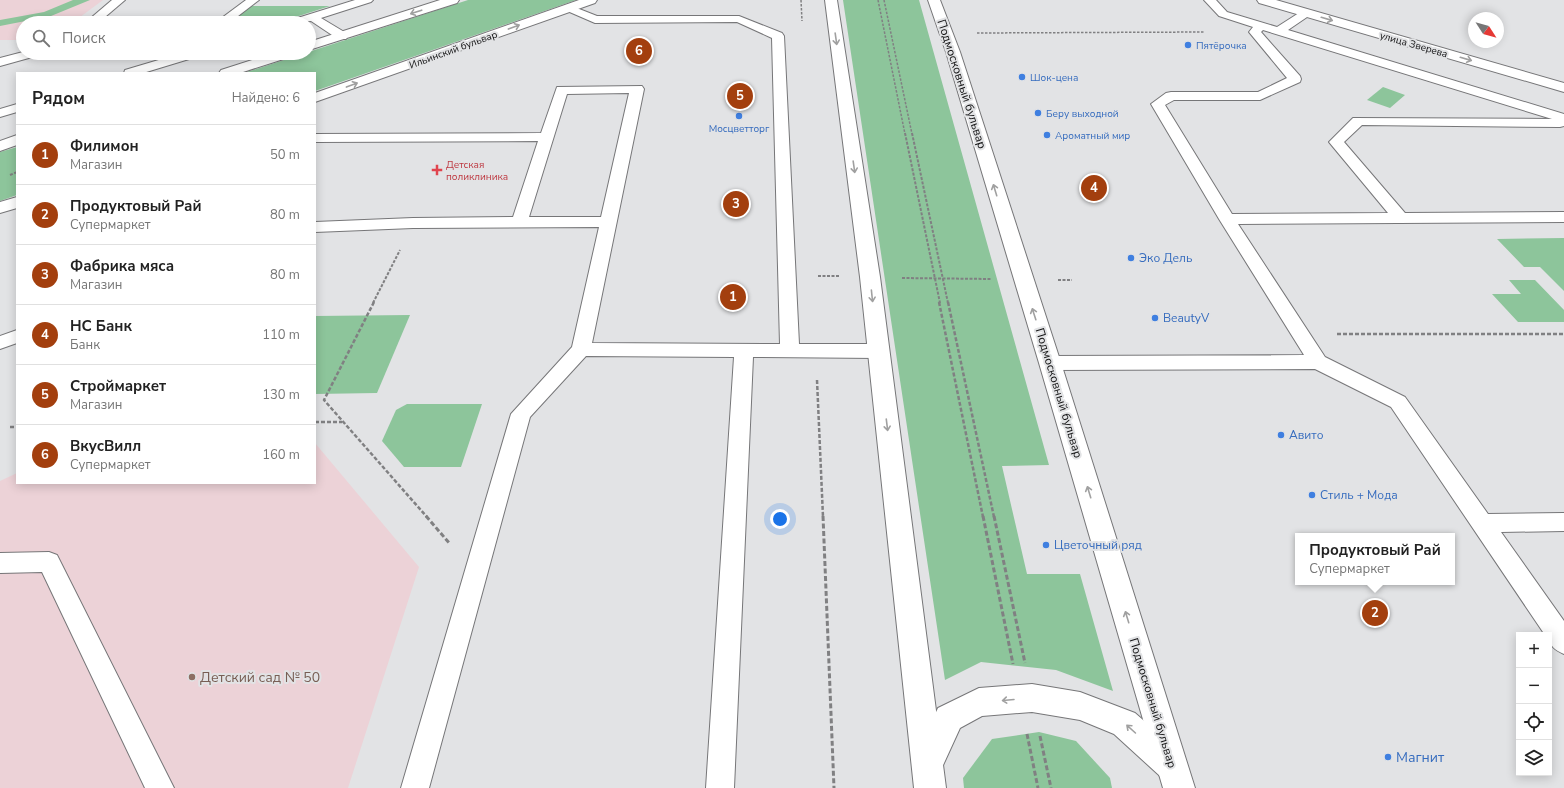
<!DOCTYPE html>
<html lang="ru">
<head>
<meta charset="utf-8">
<style>
  :root { --surface:#fff; --page:#f6f6f6; --text:#222; --muted:#767676; --line:#e0e0e0; --accent:#a33f0e }
  body { margin:0; font-family:"Nunito Sans",sans-serif; background:var(--page); color:var(--text) }
  .controls { position:absolute; right:12px; bottom:12px; display:grid; overflow:hidden; border-radius:0px; box-shadow:0 2px 10px #0003 }
  .controls button { width:36px; height:36px; display:grid; place-items:center; padding:0; border:0; border-bottom:1px solid var(--line); background:var(--surface); color:var(--text); font:20px sans-serif }
  .compass { position:absolute; left:1468px; top:12px; width:36px; height:36px; border-radius:50%; background:var(--surface); box-shadow:0 2px 10px #0003; rotate:126deg }
  .you { position:absolute; left:780px; top:519px; width:14px; height:14px; margin:-10px; border:3px solid #fff; border-radius:50%; background:#1a73e8; box-shadow:0 0 0 6px #1a73e833 }
  .badge { display:grid; place-items:center; width:26px; height:26px; border-radius:50%; background:var(--accent); color:#fff; font-size:13px; font-weight:700 }
  .pin { position:absolute; translate:-50% -50%; border:2px solid #fff; box-shadow:0 1px 4px #0006 }
  .popup { position:absolute; left:1295px; top:533px; width:160px; height:52px; box-sizing:border-box; display:grid; place-content:center; border-radius:0px; background:var(--surface); filter:drop-shadow(0 1px 3px #0005); font-size:13px; white-space:nowrap; color:var(--muted) }
  .popup b { font-size:15px; color:var(--text) }
  .popup::after { content:''; position:absolute; left:50%; top:100%; margin-left:-8px; border:8px solid transparent; border-top-color:var(--surface) }
  .list { margin:0; padding:0; list-style:none }
  h2 { display:flex; justify-content:space-between; align-items:center; height:52px; margin:0; padding:0 16px; font-size:17px }
  h2 small { font-size:13px; font-weight:400; color:var(--muted) }
  .list li { display:grid; grid-template-columns:26px 1fr auto; gap:12px; align-items:center; box-sizing:border-box; height:60px; padding:0 16px; border-top:1px solid var(--line) }
  .list b { display:block; font-size:15px; white-space:nowrap }
  .list p { margin:0; font-size:13px; white-space:nowrap; color:var(--muted) }
  .list em { font-size:13px; font-style:normal; color:var(--muted) }
  .icon { flex:none; width:22px; height:22px; fill:none; stroke:currentColor; stroke-width:2; stroke-linecap:round; stroke-linejoin:round }
  .map { position:relative; flex:none; width:1564px; height:788px; overflow:hidden }
  .search { position:absolute; background:var(--surface); box-shadow:0 2px 10px #0003; left:16px; top:16px; width:300px; height:44px; display:flex; align-items:center; gap:10px; box-sizing:border-box; padding:0 14px; border-radius:22px; color:var(--muted); font-size:15px }
  .panel { position:absolute; background:var(--surface); box-shadow:0 2px 10px #0003; left:16px; top:72px; width:300px; height:412px; border-radius:0px }
  .map>svg:first-child { display:block }
  .education { fill:#ecd2d7 }
  .green { fill:#8dc59b }
  .lines { fill:none; stroke-linecap:round; stroke-linejoin:round }
  .service-casing { stroke:#767678; stroke-width:2 }
  .minor-casing { stroke:#767678; stroke-width:2 }
  .tertiary-casing { stroke:#767678; stroke-width:2 }
  .path-far3 { stroke:#808082; stroke-width:1.5; stroke-dasharray:2.5 1.5; stroke-linecap:butt }
  .path-far2 { stroke:#808082; stroke-width:2; stroke-dasharray:3 1.5; stroke-linecap:butt }
  .path-far1 { stroke:#808082; stroke-width:2.5; stroke-dasharray:4 2; stroke-linecap:butt }
  .path { stroke:#808082; stroke-width:3; stroke-dasharray:5 2.5; stroke-linecap:butt }
  .service { fill:#fff; fill-rule:evenodd }
  .minor { fill:#fff; fill-rule:evenodd }
  .tertiary { fill:#fff; fill-rule:evenodd }
  .oneway { stroke:#a0a0a0 }
  .shop-dot { fill:#3f7fe0; stroke:#e2e3e5; stroke-width:1.5 }
  .health-dot { fill:#e0444e; stroke:#e2e3e5; stroke-width:1.5 }
  .education-dot { fill:#8d6e63; stroke:#e2e3e5; stroke-width:1.5 }
  .labels { text-anchor:middle; stroke-width:4; stroke-linejoin:round; paint-order:stroke }
  .far-street-label { font-size:10px; fill:#111112; stroke:#e2e3e5 }
  .far-shop-label { font-size:10px; fill:#366cbe; stroke:#e2e3e5; text-anchor:start }
  .far-health-label { font-size:10px; fill:#be3a42; stroke:#e2e3e5; text-anchor:start }
  .street-label { font-size:12px; fill:#111112; stroke:#e2e3e5 }
  .shop-label { font-size:12px; fill:#366cbe; stroke:#e2e3e5; text-anchor:start }
  .near-education-label { font-size:14px; fill:#785e54; stroke:#e2e3e5; text-anchor:start }
  .near-shop-label { font-size:14px; fill:#366cbe; stroke:#e2e3e5; text-anchor:start }
</style>
</head>
<body>
<div class="map">
<svg width="1564" height="788" viewBox="0 0 1564 788">
  <rect width="100%" height="100%" fill="#e2e3e5"/>
  <g class="education">
    <path d="M0,0H103L72,23H23V40H0Z"/>
    <path d="M315,443L419,567L348,788H0V481L17,473V483H315Z"/>
  </g>
  <g class="green">
    <path d="M73,0H90L51,16L0,26V20L44,12Z"/>
    <path d="M468,0H576L315,91V73H244Z"/>
    <path d="M843,0H919L1049,465L1002,466L1027,574H1080L1113,691L1056,670L981,662L945,680Z"/>
    <path d="M250,6H330L277,23H227Z"/>
    <path d="M1383,87L1405,95L1390,108L1367,100Z"/>
    <path d="M17,147V195L0,201V152Z"/>
    <path d="M1564,238V291L1540,267H1524L1497,239Z"/>
    <path d="M1509,280H1535L1564,310V322H1518L1492,294H1521Z"/>
    <path d="M410,315L377,393L315,394V316Z"/>
    <path d="M407,404H482L461,467H404L382,441L396,410Z"/>
    <path d="M1039,732L1076,741L1110,778L1112,788H964L963,778L992,739Z"/>
  </g>
  <g class="lines">
    <defs>
      <g id="service">
        <path d="M112,0H125L98,23H85Z"/>
        <path d="M246,0H259L229,23H215Z"/>
        <path d="M355,0H373L371,2L321,18L346,33L348,36L346,39H338L311,21L286,23L288,21Z"/>
        <path d="M1204,0H1216L1227,12L1277,27L1302,11H1310L1312,13L1310,15L1288,30L1564,114V126L1560,127L1362,125L1344,142L1405,213L1564,212V222L1238,224L1325,357L1405,397L1488,514L1564,513V531L1501,532L1564,621V654C1555,650 1549,646 1549,635H1545L1391,407L1315,369L1050,370L1043,368L1040,363L1043,358L1050,356L1304,355L1219,219L1151,104L1166,93L1171,92H1258L1287,78L1249,32L1253,27L1219,16ZM1263,30L1552,119L1353,118L1329,142L1388,213L1232,214L1165,105L1174,100H1260L1300,82L1301,79L1300,76L1261,32Z"/>
        <path d="M569,5L597,16H739L782,33L784,36L799,344H878L885,346L888,351L885,356L878,358L753,357L734,788H706L734,357L586,356L530,417L429,788H401L511,414L572,347L599,227L413,228L315,232V222L413,218L513,217L538,141L315,142V134L541,133L557,87L642,86L644,89L592,343L780,344L772,38L737,22L595,23L565,10L563,8L565,6ZM629,93L601,217H529L567,94Z"/>
        <path d="M23,52L38,53L36,56L0,66V58Z"/>
        <path d="M171,53H201L199,56L143,73H124L125,70L162,59Z"/>
        <path d="M17,104V112L0,117V109Z"/>
        <path d="M17,330V343L0,349V336Z"/>
        <path d="M49,552L57,555L174,788H145L42,572L0,573V553Z"/>
      </g>
      <g id="minor">
        <path d="M440,0H459L457,3L309,50V42Z"/>
        <path d="M579,0H597L595,3L315,102V93Z"/>
        <path d="M1257,0H1276L1564,83V92L1259,3Z"/>
        <path d="M274,53H295L293,56L240,73H219L221,70Z"/>
        <path d="M17,135V145L0,151V141Z"/>
        <path d="M17,197V208L0,213V202Z"/>
        <path d="M1032,684L1080,692L1135,713L1182,754L1187,765L1182,776L1171,781L1160,776L1114,734L1080,720L1032,712L982,716L960,728L939,774L928,779L917,774L912,763L938,708L979,688Z"/>
      </g>
      <g id="tertiary">
        <path d="M825,0H837L880,277L946,788H914L860,277Z"/>
        <path d="M928,0H940L960,52L1061,363L1195,788H1163L1039,363L946,52Z"/>
      </g>
    </defs>
    <use href="#service" class="service-casing"/>
    <use href="#minor" class="minor-casing"/>
    <use href="#tertiary" class="tertiary-casing"/>
    <g class="path-far3">
      <path d="M801,0L802,21"/>
      <path d="M878,0L905,134"/>
      <path d="M884,0L912,134"/>
      <path d="M977,33L1204,32"/>
    </g>
    <g class="path-far2">
      <path d="M905,133L940,303"/>
      <path d="M912,133L948,303"/>
      <path d="M10,175L17,172"/>
      <path d="M818,276H839"/>
      <path d="M902,278L991,279"/>
      <path d="M1058,280H1072"/>
      <path d="M373,303L400,250"/>
    </g>
    <g class="path-far1">
      <path d="M374,302L324,400L427,517"/>
      <path d="M939,302L983,517"/>
      <path d="M948,302L994,517"/>
      <path d="M1337,334H1564"/>
      <path d="M817,380L823,517"/>
      <path d="M315,422H342"/>
      <path d="M10,427H17"/>
    </g>
    <g class="path">
      <path d="M426,516L450,544"/>
      <path d="M823,516L834,788"/>
      <path d="M983,516L1013,664"/>
      <path d="M994,516L1025,663"/>
      <path d="M1027,734L1038,788"/>
      <path d="M1040,736L1051,788"/>
    </g>
    <use href="#service" class="service"/>
    <use href="#minor" class="minor"/>
    <use href="#tertiary" class="tertiary"/>
  </g>
  <defs><path id="oneway-shaft" d="M-6 0H5M1.5-3L5.5 0L1.5 3" fill="none" stroke-width="1.6" stroke-linecap="round" stroke-linejoin="round"/></defs>
  <g class="oneway">
    <use href="#oneway-shaft" transform="translate(416 12) rotate(162)"/>
    <use href="#oneway-shaft" transform="translate(1327 19) rotate(16)"/>
    <use href="#oneway-shaft" transform="translate(514 27) rotate(-20)"/>
    <use href="#oneway-shaft" transform="translate(836 39) rotate(82)"/>
    <use href="#oneway-shaft" transform="translate(1466 59) rotate(16)"/>
    <use href="#oneway-shaft" transform="translate(352 85) rotate(-20)"/>
    <use href="#oneway-shaft" transform="translate(854 167) rotate(82)"/>
    <use href="#oneway-shaft" transform="translate(995 190) rotate(-107)"/>
    <use href="#oneway-shaft" transform="translate(872 296) rotate(84)"/>
    <use href="#oneway-shaft" transform="translate(1034 314) rotate(-108)"/>
    <use href="#oneway-shaft" transform="translate(887 425) rotate(83)"/>
    <use href="#oneway-shaft" transform="translate(1089 492) rotate(-107)"/>
    <use href="#oneway-shaft" transform="translate(1127 617) rotate(-107)"/>
    <use href="#oneway-shaft" transform="translate(1008 700) rotate(175)"/>
    <use href="#oneway-shaft" transform="translate(1131 729) rotate(-138)"/>
  </g>
  <g class="shop-dot">
    <circle cx="1188" cy="45" r="4"/>
    <circle cx="1022" cy="77" r="4"/>
    <circle cx="1038" cy="113" r="4"/>
    <circle cx="739" cy="116" r="4"/>
    <circle cx="1047" cy="135" r="4"/>
    <circle cx="1131" cy="258" r="4"/>
    <circle cx="1155" cy="318" r="4"/>
    <circle cx="1281" cy="435" r="4"/>
    <circle cx="1312" cy="495" r="4"/>
    <circle cx="1046" cy="545" r="4"/>
    <circle cx="1388" cy="757" r="4"/>
  </g>
  <path class="health-dot" d="M435 164h4v4h4v4h-4v4h-4v-4h-4v-4h4z"/>
  <circle class="education-dot" cx="192" cy="677" r="4"/>
  <g class="labels">
    <g class="far-street-label">
      <text transform="translate(1414 44) rotate(16)" y="4">улица Зверева</text>
      <text transform="translate(453 49) rotate(-20)" y="4">Ильинский бульвар</text>
    </g>
    <g class="far-shop-label">
      <text x="1196" y="49">Пятёрочка</text>
      <text x="1030" y="81">Шок-цена</text>
      <text x="1046" y="117">Беру выходной</text>
      <text x="739" y="132" text-anchor="middle">Мосцветторг</text>
      <text x="1055" y="139">Ароматный мир</text>
    </g>
    <g class="far-health-label">
      <text x="446" y="168">Детская<tspan x="446" dy="12">поликлиника</tspan></text>
    </g>
    <g class="street-label">
      <text transform="translate(962 84) rotate(72)" y="4">Подмосковный бульвар</text>
      <text transform="translate(1059 393) rotate(73)" y="4">Подмосковный бульвар</text>
      <text transform="translate(1153 703) rotate(73)" y="4">Подмосковный бульвар</text>
    </g>
    <g class="shop-label">
      <text x="1139" y="262">Эко Дель</text>
      <text x="1163" y="322">BeautyV</text>
      <text x="1289" y="439">Авито</text>
      <text x="1320" y="499">Стиль + Мода</text>
      <text x="1054" y="549">Цветочный ряд</text>
    </g>
    <g class="near-education-label">
      <text x="200" y="682">Детский сад № 50</text>
    </g>
    <g class="near-shop-label">
      <text x="1396" y="762">Магнит</text>
    </g>
  </g>
</svg>
<div class="controls">
<button>+</button>
<button>−</button>
<button><svg class="icon" aria-label="locate" viewBox="0 0 24 24"><circle cx="12" cy="12" r="6"/><path d="M12 2v4M12 18v4M2 12h4M18 12h4"/></svg></button>
<button><svg class="icon" aria-label="layers" viewBox="0 0 24 24"><path d="M12 4l9 5-9 5-9-5zM3 14l9 5 9-5"/></svg></button>
</div>
<svg class="compass" viewBox="-18 -18 36 36"><path d="M0-13l5 13h-10z" fill="#e53935"/><path d="M0 13l5-13h-10z" fill="#767676"/></svg>
<div class="you"></div>
<div class="pin badge" style="left:733px;top:297px">1</div>
<div class="pin badge" style="left:1375px;top:613px">2</div>
<div class="popup"><b>Продуктовый Рай</b>Супермаркет</div>
<div class="pin badge" style="left:736px;top:204px">3</div>
<div class="pin badge" style="left:1094px;top:188px">4</div>
<div class="pin badge" style="left:740px;top:96px">5</div>
<div class="pin badge" style="left:639px;top:51px">6</div>
<div class="search"><svg class="icon" aria-label="search" viewBox="0 0 24 24"><circle cx="10" cy="10" r="6"/><path d="M15 15l6 6"/></svg>Поиск</div>
<section class="panel">
<h2>Рядом<small>Найдено: 6</small></h2>
<ul class="list">
<li><span class="badge">1</span><div><b>Филимон</b><p>Магазин</p></div><em>50 m</em></li>
<li><span class="badge">2</span><div><b>Продуктовый Рай</b><p>Супермаркет</p></div><em>80 m</em></li>
<li><span class="badge">3</span><div><b>Фабрика мяса</b><p>Магазин</p></div><em>80 m</em></li>
<li><span class="badge">4</span><div><b>НС Банк</b><p>Банк</p></div><em>110 m</em></li>
<li><span class="badge">5</span><div><b>Строймаркет</b><p>Магазин</p></div><em>130 m</em></li>
<li><span class="badge">6</span><div><b>ВкусВилл</b><p>Супермаркет</p></div><em>160 m</em></li>
</ul>
</section>
</div>
</body>
</html>
